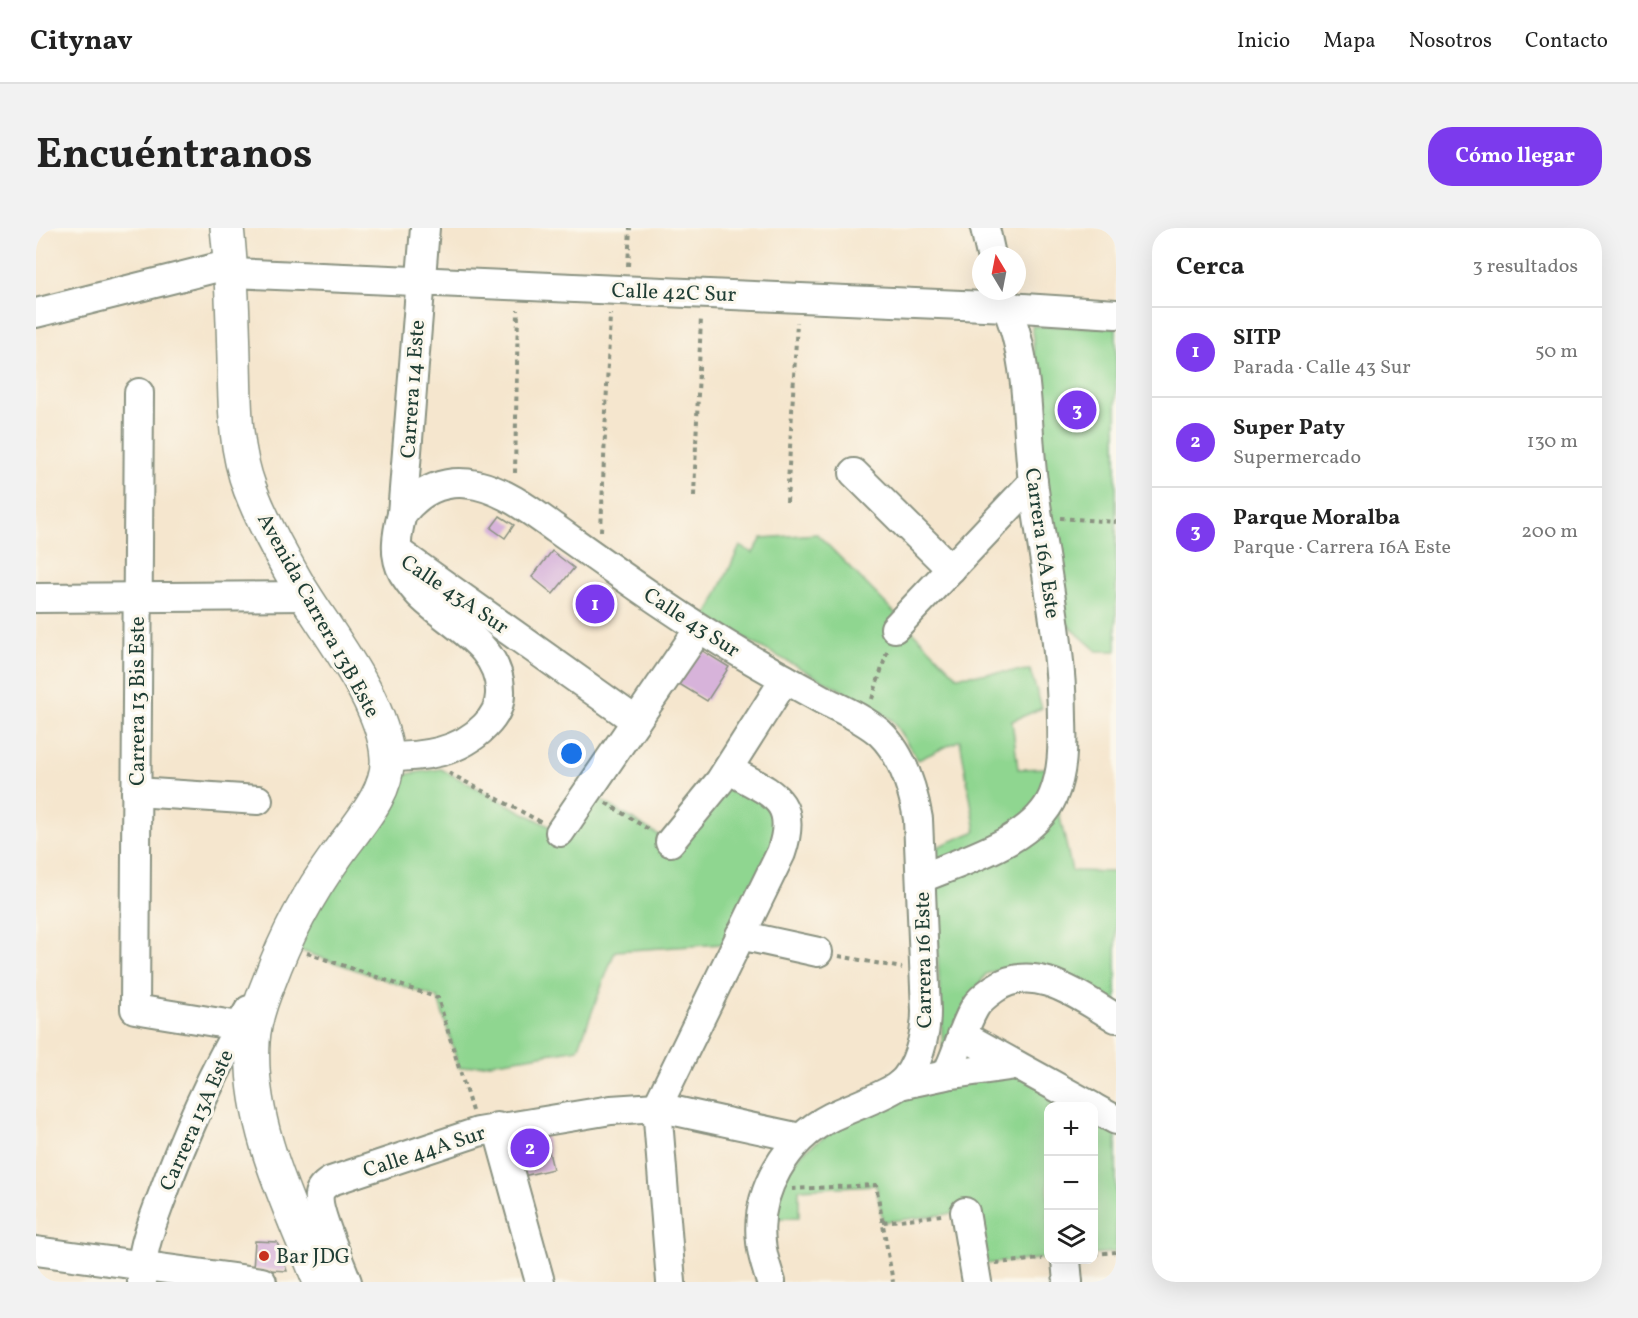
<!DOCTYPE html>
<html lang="es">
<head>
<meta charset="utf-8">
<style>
  :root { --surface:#fff; --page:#f2f2f2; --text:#222; --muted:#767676; --line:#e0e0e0; --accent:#7c3aed }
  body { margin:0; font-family:Vollkorn,serif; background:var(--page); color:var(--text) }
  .controls { position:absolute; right:18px; bottom:18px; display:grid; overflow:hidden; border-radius:12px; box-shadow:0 6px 24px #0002 }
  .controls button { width:54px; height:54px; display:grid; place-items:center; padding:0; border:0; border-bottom:2px solid var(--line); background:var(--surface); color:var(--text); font:30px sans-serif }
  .compass { position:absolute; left:936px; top:18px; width:54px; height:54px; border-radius:50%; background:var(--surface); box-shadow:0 6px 24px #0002; rotate:350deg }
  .you { position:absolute; left:536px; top:526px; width:21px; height:21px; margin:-15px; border:4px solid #fff; border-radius:50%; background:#1a73e8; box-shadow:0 0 0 9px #1a73e833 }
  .badge { display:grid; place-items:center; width:39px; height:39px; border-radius:50%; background:var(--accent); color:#fff; font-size:20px; font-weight:700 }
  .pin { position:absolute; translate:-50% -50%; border:3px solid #fff; box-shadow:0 2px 6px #0006 }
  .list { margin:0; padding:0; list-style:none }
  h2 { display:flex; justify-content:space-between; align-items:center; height:78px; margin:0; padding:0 24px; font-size:26px }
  h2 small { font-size:20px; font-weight:400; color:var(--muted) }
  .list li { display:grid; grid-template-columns:39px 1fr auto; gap:18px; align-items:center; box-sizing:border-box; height:90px; padding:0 24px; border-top:2px solid var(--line) }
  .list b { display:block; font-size:22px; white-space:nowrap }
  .list p { margin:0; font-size:20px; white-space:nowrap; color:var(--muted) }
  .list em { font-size:20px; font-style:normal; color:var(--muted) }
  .icon { flex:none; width:33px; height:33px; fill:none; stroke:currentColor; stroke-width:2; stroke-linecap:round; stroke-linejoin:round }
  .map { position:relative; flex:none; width:1080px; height:1054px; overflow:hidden; border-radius:24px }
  header { display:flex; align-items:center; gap:36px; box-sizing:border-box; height:84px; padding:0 30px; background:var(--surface); border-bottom:2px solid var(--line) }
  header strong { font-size:28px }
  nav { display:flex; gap:33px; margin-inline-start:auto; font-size:21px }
  .intro { display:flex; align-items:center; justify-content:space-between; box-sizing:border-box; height:144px; padding:0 36px }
  h1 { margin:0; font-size:42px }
  .button { padding:15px 27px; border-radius:24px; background:var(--accent); color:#fff; font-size:21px; font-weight:700 }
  main { display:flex; gap:36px; padding:0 36px }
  aside { flex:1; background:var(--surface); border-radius:24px; box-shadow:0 6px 24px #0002 }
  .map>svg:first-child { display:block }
  .green { fill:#8fd690; stroke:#578a62; stroke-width:1.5 }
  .building { fill:#d7b3da }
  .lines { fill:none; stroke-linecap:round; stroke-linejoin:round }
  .minor-casing { stroke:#8a9281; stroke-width:32 }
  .major-casing { stroke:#8a9281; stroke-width:36 }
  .path { stroke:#8a9281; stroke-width:4; stroke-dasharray:4.5 4.5; stroke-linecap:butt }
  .minor { stroke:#fff; stroke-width:28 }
  .major { stroke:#fff; stroke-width:33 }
  .poi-dot { fill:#c8321e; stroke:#fbf7ec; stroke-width:2 }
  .labels { text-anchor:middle; stroke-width:6; stroke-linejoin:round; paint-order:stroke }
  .street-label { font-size:21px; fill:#1f3d34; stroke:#fbf7ec }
  .poi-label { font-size:21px; fill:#1f3d34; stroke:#fbf7ec; text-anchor:start }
</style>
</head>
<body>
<header>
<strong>Citynav</strong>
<nav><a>Inicio</a><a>Mapa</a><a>Nosotros</a><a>Contacto</a></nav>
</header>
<div class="intro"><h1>Encuéntranos</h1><a class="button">Cómo llegar</a></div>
<main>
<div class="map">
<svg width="1080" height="1054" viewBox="0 0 1080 1054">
  <rect width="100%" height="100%" fill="#fbf7ec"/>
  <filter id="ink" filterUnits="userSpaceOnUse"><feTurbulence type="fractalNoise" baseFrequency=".0167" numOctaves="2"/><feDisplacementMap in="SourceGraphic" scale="12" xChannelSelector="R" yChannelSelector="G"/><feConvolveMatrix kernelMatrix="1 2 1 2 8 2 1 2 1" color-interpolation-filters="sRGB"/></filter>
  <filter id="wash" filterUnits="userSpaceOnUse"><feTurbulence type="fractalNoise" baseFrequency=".008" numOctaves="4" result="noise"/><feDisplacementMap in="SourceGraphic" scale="24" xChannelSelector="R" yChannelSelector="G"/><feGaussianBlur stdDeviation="1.35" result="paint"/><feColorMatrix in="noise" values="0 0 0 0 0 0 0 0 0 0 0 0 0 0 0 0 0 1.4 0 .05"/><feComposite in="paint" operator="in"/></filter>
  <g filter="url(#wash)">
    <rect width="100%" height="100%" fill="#f5e6ce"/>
    <g class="green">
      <path d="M996,98L1080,99V423H1061L1019,386L1008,265Z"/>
      <path d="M781,306L921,448L994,442L1006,480L976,493L982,541L1013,540L1036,643L1080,644V776L1019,740L975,738L950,746L926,783L907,824L896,621L940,603L924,512L882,532L856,492L826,473L670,390L704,318L717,325L726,310Z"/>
      <path d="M405,541L524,604L552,564L634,614L684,553L727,572L739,591V617L686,716L579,723L542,821L423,840L402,770L257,720L365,547Z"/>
      <path d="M979,838L1045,878H1012V1030L938,1037L929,984L847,994L840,957L763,961V989L738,991L745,953L767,924L807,896L891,854Z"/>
      <path d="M1058,886L1080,900V1024L1058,1026Z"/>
    </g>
    <g id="blocks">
      <g class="building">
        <path d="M464,288L478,297L469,310L455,300Z"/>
        <path d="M516,323L538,340L517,366L496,349Z"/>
        <path d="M662,420L693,439L671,473L640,454Z"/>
        <path d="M508,903L517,941L483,949L474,911Z"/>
        <path d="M219,1013L241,1014L251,1043L217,1041Z"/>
      </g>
    </g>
  </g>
  <g filter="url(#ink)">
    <use href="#blocks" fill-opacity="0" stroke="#8a9281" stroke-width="1.5"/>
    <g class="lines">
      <defs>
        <g id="minor">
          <path d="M949,0L955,27"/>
          <path d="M196,45L971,79L1080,86"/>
          <path d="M0,85L195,36"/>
          <path d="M103,165L99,781L203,798"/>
          <path d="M818,245L915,341"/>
          <path d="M366,286C385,261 410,250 441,257C471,264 496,284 520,301C582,345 644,390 709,428C736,444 762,458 789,473C807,482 828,491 844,505C867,527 877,561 882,591L890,783C890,806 882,843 862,858C844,870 815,879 795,889C751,911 719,964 725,1014C726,1028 731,1041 735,1054"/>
          <path d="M361,323L600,493"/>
          <path d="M0,370L270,368"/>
          <path d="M859,400L997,254"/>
          <path d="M351,529C387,529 423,525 449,498C458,489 464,479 464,466C466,419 416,398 387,370C379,363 373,354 367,345C357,327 361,305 366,286L389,0"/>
          <path d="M100,564L222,572"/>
          <path d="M524,604L663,401"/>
          <path d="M634,614L684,553L749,451"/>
          <path d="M886,650C928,632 998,613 1017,568C1027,544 1027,518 1026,492C1026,412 1007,334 997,254C991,205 993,154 980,106C976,91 970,77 965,63"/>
          <path d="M704,707L782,724"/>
          <path d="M926,807L1055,878"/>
          <path d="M910,847L980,837"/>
          <path d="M863,857L910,847C922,825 926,801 939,779C943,772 951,766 958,761C998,732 1045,770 1080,790"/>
          <path d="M1058,880L1080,892"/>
          <path d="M461,899L504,1054"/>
          <path d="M929,984L941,1054"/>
          <path d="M0,1023L226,1054"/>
          <path d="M1030,1032L1032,1054"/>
          <path d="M106,1054C104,1025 114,1001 124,974C148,908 177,843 213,782"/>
          <path d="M311,1054C305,1037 280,983 283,967C284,960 290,956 295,953L442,904L575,882L621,879L764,910"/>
          <path d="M635,1054L621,879L745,625C764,570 733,565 692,541"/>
        </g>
        <path id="major" d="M191,0C196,44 197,87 198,131C199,175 198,219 214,261C226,292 243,324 260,353C288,401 348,473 351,529C354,565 319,600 300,628C271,668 250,708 233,754C225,773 218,793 217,814C212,897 254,979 284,1054"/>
      </defs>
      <use href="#minor" class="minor-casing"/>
      <use href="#major" class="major-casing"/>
      <g class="path">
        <path d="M592,38L594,0"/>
        <path d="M479,245L482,82"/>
        <path d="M658,268L665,89"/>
        <path d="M751,274L761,94"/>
        <path d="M1024,290L1080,294"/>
        <path d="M565,303L574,86"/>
        <path d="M836,471L852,421"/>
        <path d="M413,545L505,594"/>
        <path d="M570,575L615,603"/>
        <path d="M271,725L402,770L436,883"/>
        <path d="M803,728L866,740"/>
        <path d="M756,961L840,957L857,1054"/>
        <path d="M847,994L906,987"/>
        <path d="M1058,1026L1080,1024"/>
        <path d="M960,1035L1006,1031"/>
      </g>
      <use href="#minor" class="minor"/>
      <use href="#major" class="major"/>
    </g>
  </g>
  <circle class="poi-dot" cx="228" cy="1028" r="6"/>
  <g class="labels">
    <g class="street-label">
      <text transform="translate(638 64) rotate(2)" y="7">Calle 42C Sur</text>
      <text transform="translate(376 161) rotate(-86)" y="7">Carrera 14 Este</text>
      <text transform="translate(1007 315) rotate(82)" y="7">Carrera 16A Este</text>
      <text transform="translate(419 366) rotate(34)" y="7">Calle 43A Sur</text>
      <text transform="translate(283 387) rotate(61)" y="7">Avenida Carrera 13B Este</text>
      <text transform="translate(656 394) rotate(33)" y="7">Calle 43 Sur</text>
      <text transform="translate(101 473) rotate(-90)" y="7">Carrera 13 Bis Este</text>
      <text transform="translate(887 732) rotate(-91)" y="7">Carrera 16 Este</text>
      <text transform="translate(160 892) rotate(-66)" y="7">Carrera 13A Este</text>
      <text transform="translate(388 923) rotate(-18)" y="7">Calle 44A Sur</text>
    </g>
    <g class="poi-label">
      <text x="240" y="1035">Bar JDG</text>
    </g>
  </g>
</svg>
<div class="controls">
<button>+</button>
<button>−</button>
<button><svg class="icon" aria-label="layers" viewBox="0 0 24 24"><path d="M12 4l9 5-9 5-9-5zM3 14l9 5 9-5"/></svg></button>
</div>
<svg class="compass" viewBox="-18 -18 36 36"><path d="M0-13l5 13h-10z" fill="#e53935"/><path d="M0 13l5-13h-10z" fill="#767676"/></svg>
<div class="you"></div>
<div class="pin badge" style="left:559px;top:376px">1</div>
<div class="pin badge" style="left:494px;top:920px">2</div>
<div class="pin badge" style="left:1041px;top:182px">3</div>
</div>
<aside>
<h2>Cerca<small>3 resultados</small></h2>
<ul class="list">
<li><span class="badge">1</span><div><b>SITP</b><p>Parada · Calle 43 Sur</p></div><em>50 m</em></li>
<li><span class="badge">2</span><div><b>Super Paty</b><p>Supermercado</p></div><em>130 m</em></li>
<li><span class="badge">3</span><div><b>Parque Moralba</b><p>Parque · Carrera 16A Este</p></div><em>200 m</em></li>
</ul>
</aside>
</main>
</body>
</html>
